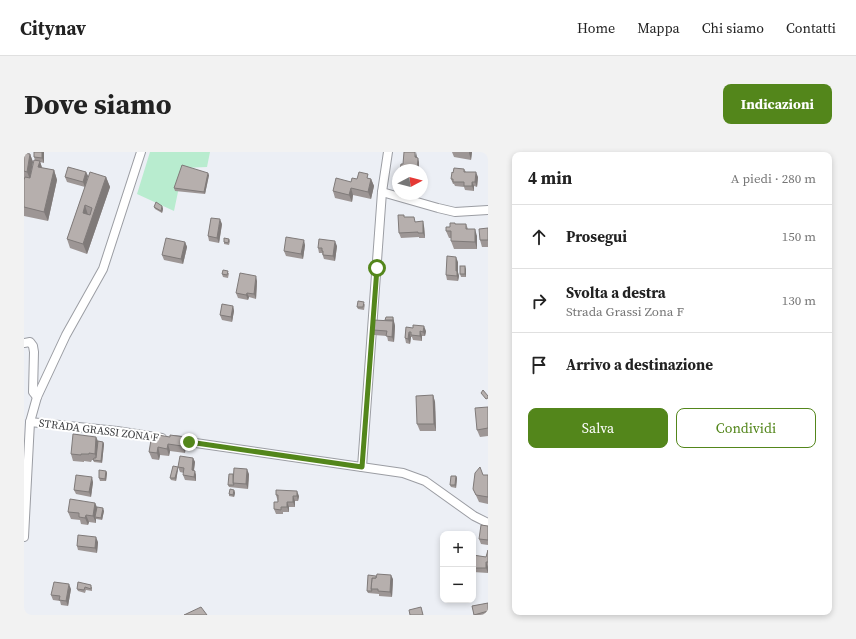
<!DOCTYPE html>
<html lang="it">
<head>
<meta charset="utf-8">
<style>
  :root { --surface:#fff; --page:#f2f2f2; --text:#222; --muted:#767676; --line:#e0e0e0; --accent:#53861b }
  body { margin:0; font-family:"Source Serif 4",serif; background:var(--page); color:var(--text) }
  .controls { position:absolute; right:12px; bottom:12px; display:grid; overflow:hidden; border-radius:8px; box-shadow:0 2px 6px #0003 }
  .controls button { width:36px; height:36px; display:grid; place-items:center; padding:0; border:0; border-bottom:1px solid var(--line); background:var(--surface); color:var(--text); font:20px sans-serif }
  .compass { position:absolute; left:368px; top:12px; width:36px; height:36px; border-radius:50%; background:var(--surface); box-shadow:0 2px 6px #0003; rotate:83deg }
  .stop { position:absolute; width:12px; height:12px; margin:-9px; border:3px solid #53861b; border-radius:50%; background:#fff }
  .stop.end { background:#53861b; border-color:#fff; box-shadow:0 1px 4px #0008 }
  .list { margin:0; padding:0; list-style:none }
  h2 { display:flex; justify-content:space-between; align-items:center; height:52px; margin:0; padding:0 16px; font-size:17px }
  h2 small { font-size:13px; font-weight:400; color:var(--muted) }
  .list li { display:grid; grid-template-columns:26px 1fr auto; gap:12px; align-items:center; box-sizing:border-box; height:64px; padding:0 16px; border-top:1px solid var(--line) }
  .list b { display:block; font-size:15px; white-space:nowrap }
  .list p { margin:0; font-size:13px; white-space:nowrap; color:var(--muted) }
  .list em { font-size:13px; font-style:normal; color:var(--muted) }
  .actions { display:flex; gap:8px; padding:12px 16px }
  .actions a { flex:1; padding:9px 0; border:1px solid var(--accent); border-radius:8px; text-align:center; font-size:14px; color:var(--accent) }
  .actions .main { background:var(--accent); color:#fff }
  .icon { flex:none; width:22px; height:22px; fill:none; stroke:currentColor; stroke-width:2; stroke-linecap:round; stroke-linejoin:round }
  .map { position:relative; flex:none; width:464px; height:463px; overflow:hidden; border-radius:8px }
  header { display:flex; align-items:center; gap:24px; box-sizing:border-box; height:56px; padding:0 20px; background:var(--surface); border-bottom:1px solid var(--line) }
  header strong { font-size:19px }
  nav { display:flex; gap:22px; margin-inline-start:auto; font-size:14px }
  .intro { display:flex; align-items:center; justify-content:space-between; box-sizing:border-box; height:96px; padding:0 24px }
  h1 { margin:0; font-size:28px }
  .button { padding:10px 18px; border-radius:8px; background:var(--accent); color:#fff; font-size:14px; font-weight:700 }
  main { display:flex; gap:24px; padding:0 24px }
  aside { flex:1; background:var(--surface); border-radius:8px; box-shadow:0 2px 6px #0003 }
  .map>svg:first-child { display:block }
  .green { fill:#b8eccf }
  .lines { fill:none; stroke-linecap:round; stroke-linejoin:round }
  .minor-casing { stroke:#9b9da3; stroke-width:10 }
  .minor { stroke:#fff; stroke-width:8 }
  .wall { fill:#9d9695 }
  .shaded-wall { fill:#7f7a79 }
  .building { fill:#b6afad; stroke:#7f7a79; fill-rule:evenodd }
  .route { stroke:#53861b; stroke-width:5 }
  .labels { text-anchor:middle; stroke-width:4; stroke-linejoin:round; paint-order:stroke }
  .street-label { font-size:11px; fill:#3b3c3e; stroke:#fff }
</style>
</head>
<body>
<header>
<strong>Citynav</strong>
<nav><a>Home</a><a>Mappa</a><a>Chi siamo</a><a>Contatti</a></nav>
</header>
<div class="intro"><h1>Dove siamo</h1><a class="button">Indicazioni</a></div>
<main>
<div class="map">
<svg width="464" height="463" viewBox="0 0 464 463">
  <rect width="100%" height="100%" fill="#eceff5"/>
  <path class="green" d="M126,0H186L183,15L159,16L150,59L113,42Z"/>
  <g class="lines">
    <defs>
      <g id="minor">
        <path d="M358,40L414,56L431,60L464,58"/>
        <path d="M0,191L6,190L9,194L10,200L9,240L13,245"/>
        <path d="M6,270L93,279L138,286"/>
        <path d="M151,288L379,321L401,329L450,364L464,371"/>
        <path d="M338,315L358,40L364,0"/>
        <path d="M0,385L6,270L13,245L42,183L79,117L117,0"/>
      </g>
    </defs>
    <use href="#minor" class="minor-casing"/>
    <use href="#minor" class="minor"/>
  </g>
  <g class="wall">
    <path d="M20,0V11L16,10L18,16L30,18L33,28L24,69L0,64V28L1,26H0V1L6,2L9,10L6,26L11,8L10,5Z"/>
    <path d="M428,0H448L447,8L430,5Z"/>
    <path d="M440,17L442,20L454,25L453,35L450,34V39L441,38L440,35L431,34L430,32H429L427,27L429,21Z"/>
    <path d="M62,20L64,24L62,33L82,25L86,35L63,102L46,96L43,87L61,35L43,30L41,25Z"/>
    <path d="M185,23L181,42L151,39L150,36Z"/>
    <path d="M345,26L347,27L350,34L347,47L329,43L328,50L311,46L309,39L333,27Z"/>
    <path d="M138,54L139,57L138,61L131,57L130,55Z"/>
    <path d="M381,65L392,70L400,74L401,86H395V85L377,86L375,81Z"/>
    <path d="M198,72L195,91L185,89L184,84Z"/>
    <path d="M432,72H442L444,77L453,84V97H430L427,89V86H425L422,79L426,75Z"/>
    <path d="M464,76V95H458L456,88Z"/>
    <path d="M205,87L206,89L205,93L200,92V90Z"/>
    <path d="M161,90L163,95L159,112L140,108L138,103Z"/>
    <path d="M281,93L279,107L262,104L260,99Z"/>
    <path d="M313,94L311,109L300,107L298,101H295L294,96Z"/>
    <path d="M434,110V121L435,124L434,129L423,128L422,123Z"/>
    <path d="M442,117V125H437L436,122Z"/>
    <path d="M205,121L204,126L199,125L198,122Z"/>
    <path d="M233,129L232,147L225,145L224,148L214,146L212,141Z"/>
    <path d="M341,152L340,158L334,157L333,155Z"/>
    <path d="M209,154L210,159L208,170L198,168L196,163Z"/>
    <path d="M361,168H370V170L371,174L370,190L364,189L363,184L350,183L349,178L362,169Z"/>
    <path d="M382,175L402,179L401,184H398V189L389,188L388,185H387L386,192L382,191L381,186Z"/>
    <path d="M409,243L411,250L412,279H396L393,272Z"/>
    <path d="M464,255V284L456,285L453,278Z"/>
    <path d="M72,285L74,289L79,290L80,292L78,311L70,310L69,308H68L67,310L60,309V310L49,309L47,302Z"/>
    <path d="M146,285H160L162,292L161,301L146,299L145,304L136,303L135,308L128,307L125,300Z"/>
    <path d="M169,306L171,310L170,319L172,323V329L161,328L159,323L160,321L156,320L154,315Z"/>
    <path d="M154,317L152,329L147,328L146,326Z"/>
    <path d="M82,319L83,321L82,329H76L75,326Z"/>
    <path d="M225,322L224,337L205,335L204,333Z"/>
    <path d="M459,323H464V352L455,350L449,337Z"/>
    <path d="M432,324L433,326L432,336L427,335L426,333Z"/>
    <path d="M69,330L67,345L52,342L50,338Z"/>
    <path d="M210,338L211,341L210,345L205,344V342Z"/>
    <path d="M252,343L275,344L274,349H271V355H265V360H259V362H252L250,357L254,350Z"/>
    <path d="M71,351L73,355L80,359L78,368L72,367V371L65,370L64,373L57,372L56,368L47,367L44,360Z"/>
    <path d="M464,374V393L457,392L455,387Z"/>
    <path d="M74,390L73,401L54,398L53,394Z"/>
    <path d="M464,398V421L449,420V403L462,405Z"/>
    <path d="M369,427L368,445L355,444V442L344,441L343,439Z"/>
    <path d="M54,430L68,435V439L62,438L61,441L54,439L53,437Z"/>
    <path d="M47,437L44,454L37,453L36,449L29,448L27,443Z"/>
    <path d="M464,451V463H450L448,454Z"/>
  </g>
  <g class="shaded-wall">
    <path d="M18,0H20V11L18,6Z"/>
    <path d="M392,0L393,5V10L391,5Z"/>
    <path d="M445,0H448L447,8L445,1Z"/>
    <path d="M6,2L9,10L6,27L3,20Z"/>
    <path d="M394,6L395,10V18H393Z"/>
    <path d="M16,9L19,19L14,15Z"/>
    <path d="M30,18L33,28L24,69L20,60Z"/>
    <path d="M62,20L64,24L61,35L59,30Z"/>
    <path d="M452,20L454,25L453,35L451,30Z"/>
    <path d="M184,21L185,23L181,42L180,40Z"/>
    <path d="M82,25L86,35L63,102L59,92Z"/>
    <path d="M347,27L350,34L347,47L344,40Z"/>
    <path d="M448,30L450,34V39L448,34Z"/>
    <path d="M327,36L329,43L328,50L325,43Z"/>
    <path d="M61,53L64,63L59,61Z"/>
    <path d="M138,54L139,57L138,61L137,59Z"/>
    <path d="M196,67L198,72L195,91L193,86Z"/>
    <path d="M399,69L400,74L401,86L399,81Z"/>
    <path d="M451,77L453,84V97L451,90Z"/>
    <path d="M280,88L281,93L279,107L277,102Z"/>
    <path d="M311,89L313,94L311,109L309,104Z"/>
    <path d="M161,90L163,95L159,112L157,107Z"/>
    <path d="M432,105L434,110V120L435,124L434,129L432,119Z"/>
    <path d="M441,114L442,117V125L441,122Z"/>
    <path d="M232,124L233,129L232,147L230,142Z"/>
    <path d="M223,141L225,145L224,148L222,143Z"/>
    <path d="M209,154L210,159L208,170L207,165Z"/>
    <path d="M369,165L371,174L370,190L368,185Z"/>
    <path d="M400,174L402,179L401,184L399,180Z"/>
    <path d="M396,179L398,184V189L396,184Z"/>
    <path d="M385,180L387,185L386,192L384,187Z"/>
    <path d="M409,243L411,250L412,279L410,272Z"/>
    <path d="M72,285L75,292L73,309L71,302Z"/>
    <path d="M160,285L162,292L161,301L158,294Z"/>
    <path d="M79,290L80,292L78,311L77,309Z"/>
    <path d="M144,292L146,299L145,304L143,297Z"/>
    <path d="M134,295L136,303L135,308L133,301Z"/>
    <path d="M169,306L171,310L169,323L168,318Z"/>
    <path d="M154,315V317L152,329L151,326Z"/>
    <path d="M223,317L225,322L224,337L222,332Z"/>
    <path d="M82,319L83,321L82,329L81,327Z"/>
    <path d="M171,319L172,323V329L170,325Z"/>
    <path d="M432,324L433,326L432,336L431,333Z"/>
    <path d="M68,325L69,330L67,345L65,340Z"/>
    <path d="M210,338L211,341L210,345L209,343Z"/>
    <path d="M273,339L275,344L274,349L273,344Z"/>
    <path d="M269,344L271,349V355L269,350Z"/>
    <path d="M263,350L265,355V360L263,355Z"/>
    <path d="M71,351L74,358L71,365L72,367V371L69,364Z"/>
    <path d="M79,356L80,359L78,368L77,366Z"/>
    <path d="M62,363L65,370L64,373L61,366Z"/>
    <path d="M72,385L74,390L73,401L71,396Z"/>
    <path d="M462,410L464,415V421L462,416Z"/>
    <path d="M367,423L369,427L368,445L366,440Z"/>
    <path d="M45,432L47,437L44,454L42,449Z"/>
  </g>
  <g class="building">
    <path d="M10,0H18V6L10,5Z"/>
    <path d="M380,0H391V5L394,6L393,18H376L377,12H379Z"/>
    <path d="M0,1L6,2L3,20L0,19Z"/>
    <path d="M10,8L16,9L14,15L30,18L20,60L0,55V28L1,25L6,26Z"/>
    <path d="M158,13L184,21L180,40L150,36Z"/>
    <path d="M44,15L62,20L59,30L41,25Z"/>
    <path d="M430,16L440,17V20H452L451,30H448V34H440V30H429V27H427L428,20L429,21Z"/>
    <path d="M66,20L82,25L59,92L43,87ZM61,53L68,56L66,63L59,61Z"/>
    <path d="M335,20L344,22L343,26L347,27L344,40L327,36L325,43L309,39L312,26L327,30L328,26L333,27Z"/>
    <path d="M132,50L138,54L137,59L130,55Z"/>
    <path d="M374,63H380V65H390L391,70L399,69V81H394V80L375,81Z"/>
    <path d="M187,66L196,67L193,86L184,84Z"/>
    <path d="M426,71H431V72H442V77H451V90L427,89V79H422V75H426Z"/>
    <path d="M464,76V88H456L455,77Z"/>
    <path d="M262,85L280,88L277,102L260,99Z"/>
    <path d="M142,86L161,90L157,107L138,103Z"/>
    <path d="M200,86L205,87L204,91L200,90Z"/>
    <path d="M295,87L311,89L309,104L299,103V99H298V96H294Z"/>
    <path d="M423,104L432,105V119H433V124L422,123Z"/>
    <rect x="436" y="114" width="5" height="8"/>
    <path d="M199,118L204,119L203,123L198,122Z"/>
    <path d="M216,121L232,124L230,142L223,141L222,143L212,141Z"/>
    <path d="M334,149L340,150L339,155H333Z"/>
    <path d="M198,152L209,154L207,165L196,163Z"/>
    <path d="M362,165H369V168H361Z"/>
    <path d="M349,168L369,169L368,185L362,184L363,179L349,178Z"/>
    <path d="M389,173L400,174L399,180L396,179V184L387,183V180H385L384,187L381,186L382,175L389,176Z"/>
    <path d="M459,238L464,244V246L462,247L457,241Z"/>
    <path d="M409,243L410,272H393L392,244Z"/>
    <path d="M464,255V276L453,278L451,256Z"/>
    <path d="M49,282L72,285L71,302L65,301V302H57V303L47,302Z"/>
    <path d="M128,282L146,285V283L160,285L158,294L144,292L143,297L134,295L133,301L125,300Z"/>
    <path d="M74,289L79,290L77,309L69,308L70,306H72Z"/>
    <path d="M156,304L169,306L168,318L171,319L170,325L159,323L160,316L154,315Z"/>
    <path d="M149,314L154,315L151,326H146Z"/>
    <path d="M456,315L459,323H464V345L452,343L449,337L451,321Z"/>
    <path d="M210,316L223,317L222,332L209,331Z"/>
    <path d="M75,318L82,319L81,327L75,326Z"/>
    <path d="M205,322H209V331L210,333H204Z"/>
    <path d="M52,323L68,325L65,340L50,338Z"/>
    <path d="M427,324H432L431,333H426Z"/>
    <path d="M206,337L210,338L209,343L205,342Z"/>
    <path d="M252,338L273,339V344H269V350H263V355H257V358L250,357V350H254V343H252Z"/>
    <path d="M46,347L71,351L69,364L62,363L61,366L55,365V361L44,360Z"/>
    <path d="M73,355L79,356L77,366L71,365Z"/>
    <path d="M457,373L464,374V388L455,387Z"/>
    <path d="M54,383L72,385L71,396L53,394Z"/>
    <path d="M449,392L451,393V397H449Z"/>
    <path d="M464,398V410H462V416H449V403L462,405Z"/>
    <path d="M353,422L367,423L366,440L354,439V437H347L348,426H352Z"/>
    <path d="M344,423L352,424V426H348L347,437L348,439H343Z"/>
    <path d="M30,430L45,432L42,449L35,448L36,444L27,443Z"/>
    <path d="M54,430L67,433V437L61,435L60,438L53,437Z"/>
    <path d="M464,451V459L450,463L448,454Z"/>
    <path d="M177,455L183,463H160Z"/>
    <path d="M397,455L399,463H386L385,458Z"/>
  </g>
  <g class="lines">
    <path class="route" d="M165,290L338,315L353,116"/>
  </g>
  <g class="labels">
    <g class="street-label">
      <text transform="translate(75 278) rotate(7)" y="4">STRADA GRASSI ZONA F</text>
    </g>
  </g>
</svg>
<div class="controls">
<button>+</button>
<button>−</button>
</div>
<svg class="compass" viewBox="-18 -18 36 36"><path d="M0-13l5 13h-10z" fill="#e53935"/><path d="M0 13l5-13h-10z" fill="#767676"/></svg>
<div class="stop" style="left:353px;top:116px"></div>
<div class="stop end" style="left:165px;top:290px"></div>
</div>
<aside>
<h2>4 min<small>A piedi · 280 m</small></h2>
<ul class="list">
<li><svg class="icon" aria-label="ahead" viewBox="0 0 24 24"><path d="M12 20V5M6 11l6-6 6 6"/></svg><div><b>Prosegui</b></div><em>150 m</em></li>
<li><svg class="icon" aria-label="right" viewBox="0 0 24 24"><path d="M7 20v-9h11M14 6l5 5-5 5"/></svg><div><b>Svolta a destra</b><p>Strada Grassi Zona F</p></div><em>130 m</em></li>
<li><svg class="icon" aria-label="arrive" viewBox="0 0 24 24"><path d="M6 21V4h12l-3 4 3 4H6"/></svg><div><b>Arrivo a destinazione</b></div></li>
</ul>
<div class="actions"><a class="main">Salva</a><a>Condividi</a></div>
</aside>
</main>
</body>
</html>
